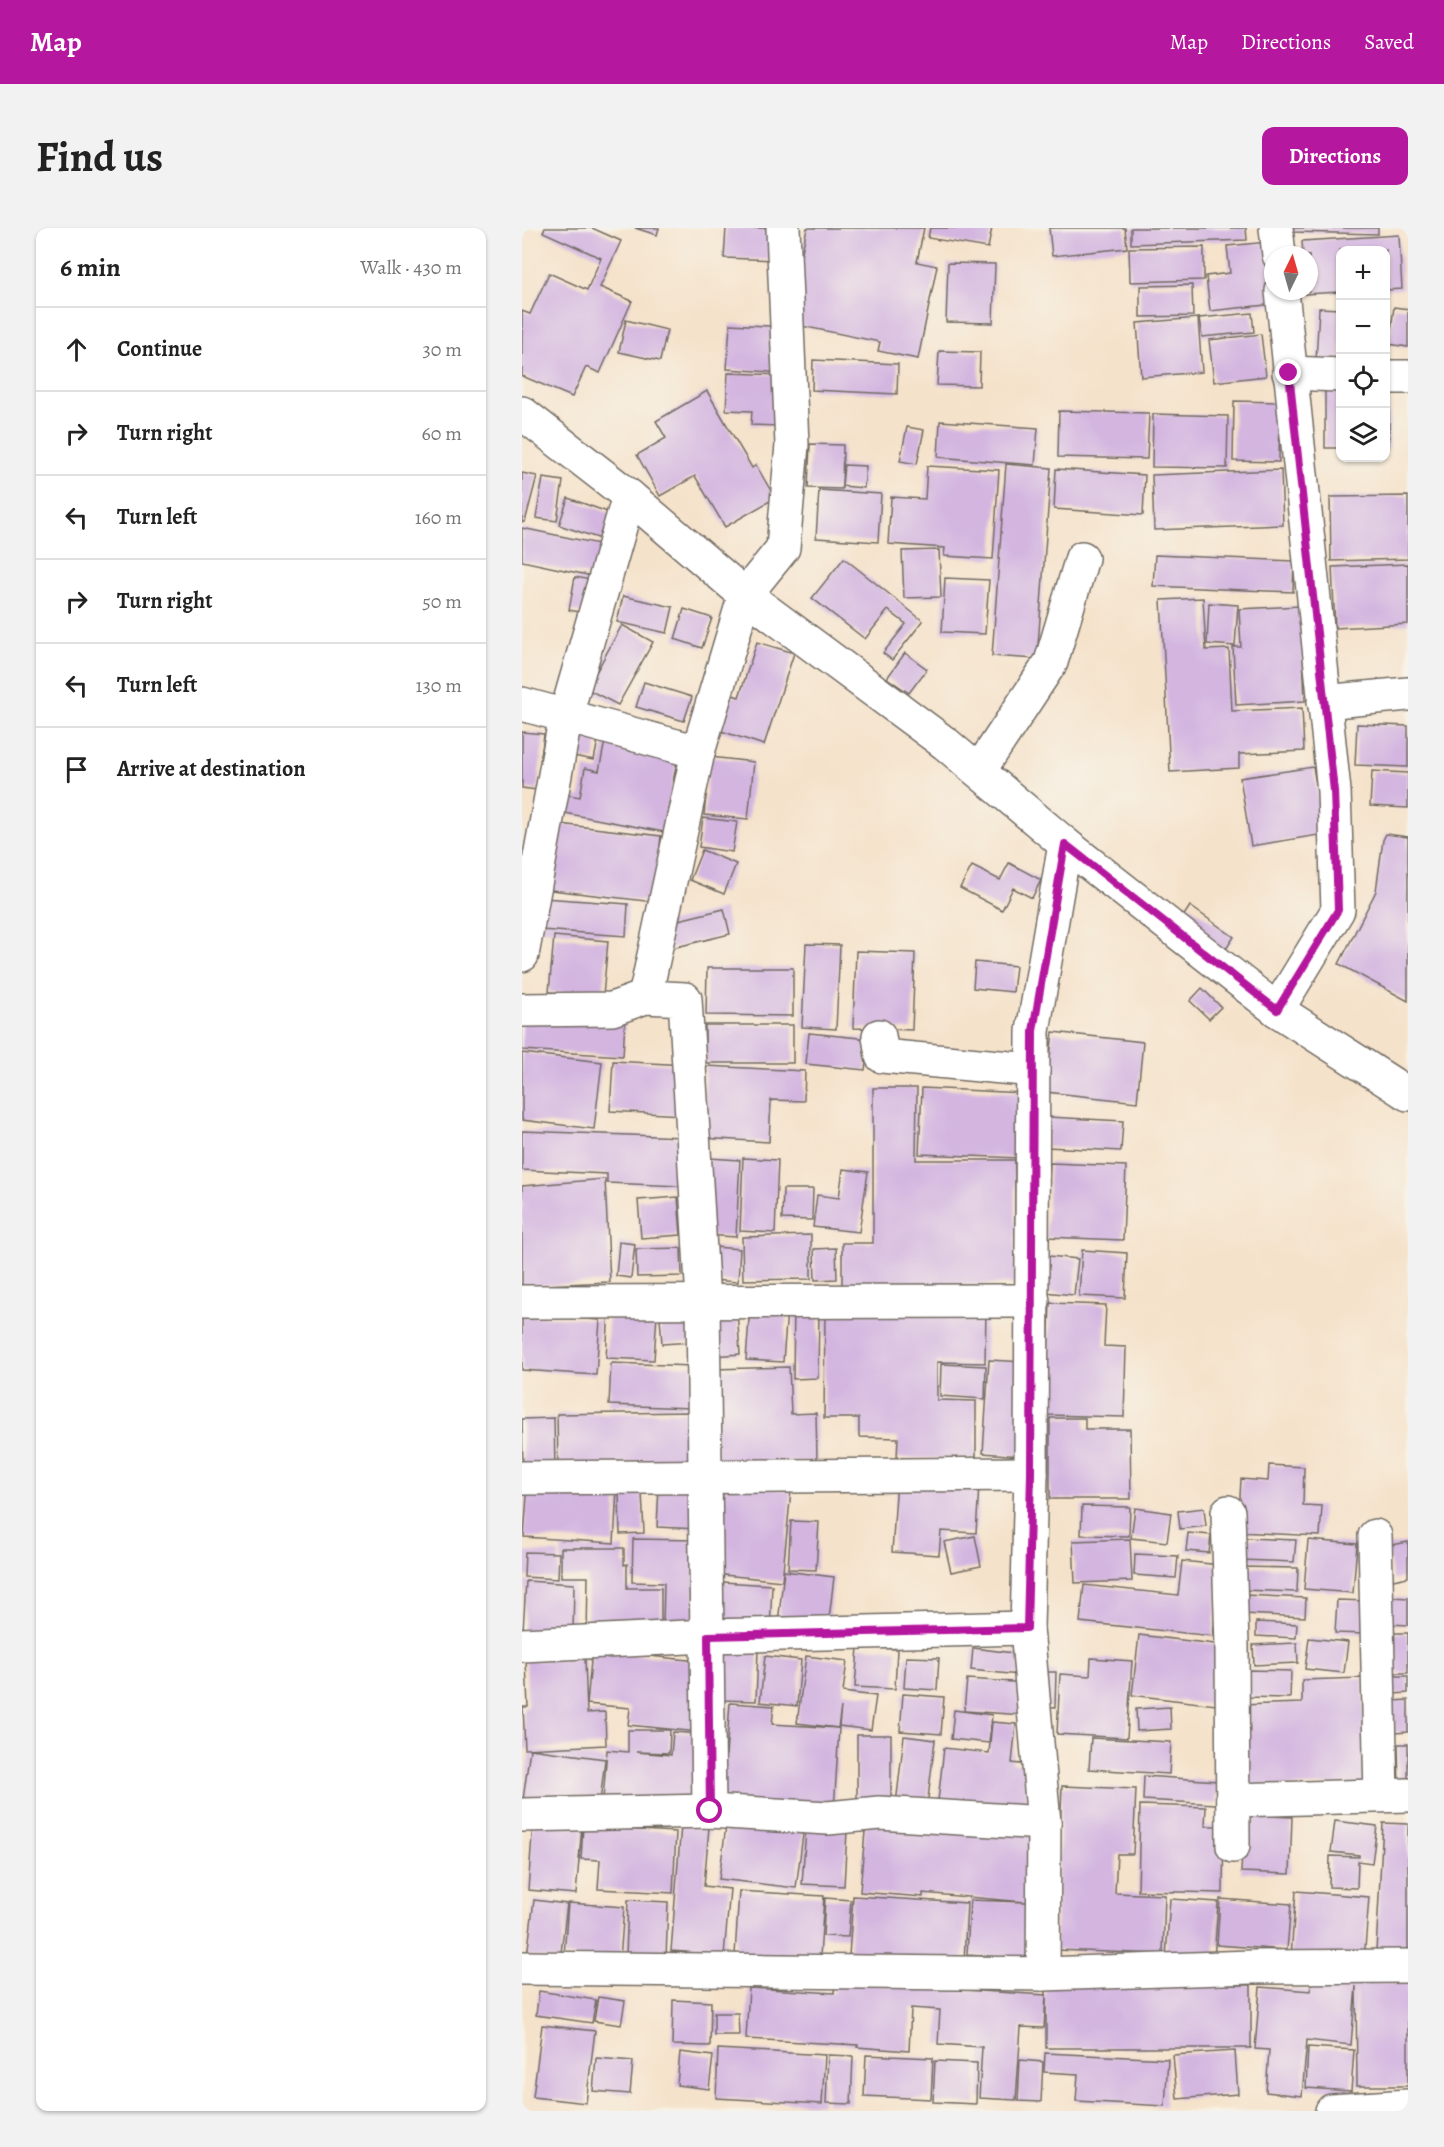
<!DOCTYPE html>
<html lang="en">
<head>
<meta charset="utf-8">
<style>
  :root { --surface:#fff; --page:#f2f2f2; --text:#222; --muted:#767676; --line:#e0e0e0; --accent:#b5179e }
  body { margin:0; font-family:Alegreya,serif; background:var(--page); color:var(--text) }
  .controls { position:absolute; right:18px; top:18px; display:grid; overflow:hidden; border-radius:12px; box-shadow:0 2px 4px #0004 }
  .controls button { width:54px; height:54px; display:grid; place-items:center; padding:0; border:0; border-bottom:2px solid var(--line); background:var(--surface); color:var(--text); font:30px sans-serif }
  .compass { position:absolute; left:742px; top:18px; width:54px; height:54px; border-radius:50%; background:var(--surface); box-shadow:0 2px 4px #0004; rotate:5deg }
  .stop { position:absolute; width:18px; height:18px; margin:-14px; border:4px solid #b5179e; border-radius:50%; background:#fff }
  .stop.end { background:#b5179e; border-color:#fff; box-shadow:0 2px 6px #0008 }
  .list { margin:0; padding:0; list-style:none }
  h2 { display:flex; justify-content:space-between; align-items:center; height:78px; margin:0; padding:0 24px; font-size:26px }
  h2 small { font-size:20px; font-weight:400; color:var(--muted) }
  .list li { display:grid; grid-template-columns:39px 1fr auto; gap:18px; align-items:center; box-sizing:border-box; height:84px; padding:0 24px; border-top:2px solid var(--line) }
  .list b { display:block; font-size:22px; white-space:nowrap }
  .list em { font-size:20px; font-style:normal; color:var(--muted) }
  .icon { flex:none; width:33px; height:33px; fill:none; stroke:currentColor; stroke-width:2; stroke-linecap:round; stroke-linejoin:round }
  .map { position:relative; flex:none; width:886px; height:1883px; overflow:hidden; border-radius:12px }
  header { display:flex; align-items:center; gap:36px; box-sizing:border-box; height:84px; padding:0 30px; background:var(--accent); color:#fff }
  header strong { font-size:28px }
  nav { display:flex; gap:33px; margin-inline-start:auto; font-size:21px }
  .intro { display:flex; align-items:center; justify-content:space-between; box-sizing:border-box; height:144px; padding:0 36px }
  h1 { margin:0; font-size:42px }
  .button { padding:15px 27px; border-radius:12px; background:var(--accent); color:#fff; font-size:21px; font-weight:700 }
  main { display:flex; gap:36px; padding:0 36px }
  aside { flex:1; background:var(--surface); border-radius:12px; box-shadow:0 2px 4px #0004 }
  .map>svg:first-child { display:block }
  .building { fill:#d3b5e0 }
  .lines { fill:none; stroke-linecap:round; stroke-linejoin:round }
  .minor-casing { stroke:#726b63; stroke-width:36 }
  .minor { stroke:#fff; stroke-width:33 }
  .route { stroke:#b5179e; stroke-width:8 }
</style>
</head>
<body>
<header>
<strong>Map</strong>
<nav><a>Map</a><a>Directions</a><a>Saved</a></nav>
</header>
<div class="intro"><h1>Find us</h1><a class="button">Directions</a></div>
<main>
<aside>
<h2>6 min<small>Walk · 430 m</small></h2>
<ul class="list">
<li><svg class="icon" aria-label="ahead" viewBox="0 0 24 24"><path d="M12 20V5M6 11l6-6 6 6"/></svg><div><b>Continue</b></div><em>30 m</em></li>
<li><svg class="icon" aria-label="right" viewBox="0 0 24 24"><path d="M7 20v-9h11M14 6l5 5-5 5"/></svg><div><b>Turn right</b></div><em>60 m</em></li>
<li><svg class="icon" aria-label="left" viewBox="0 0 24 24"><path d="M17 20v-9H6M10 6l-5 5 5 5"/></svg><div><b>Turn left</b></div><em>160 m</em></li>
<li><svg class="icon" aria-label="right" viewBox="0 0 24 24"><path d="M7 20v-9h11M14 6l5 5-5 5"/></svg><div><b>Turn right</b></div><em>50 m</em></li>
<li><svg class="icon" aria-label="left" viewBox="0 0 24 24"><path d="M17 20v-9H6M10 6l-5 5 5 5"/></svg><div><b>Turn left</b></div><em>130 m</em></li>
<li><svg class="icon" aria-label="arrive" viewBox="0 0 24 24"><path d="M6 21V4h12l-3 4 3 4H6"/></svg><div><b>Arrive at destination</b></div></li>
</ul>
</aside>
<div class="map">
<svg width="886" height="1883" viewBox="0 0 886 1883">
  <rect width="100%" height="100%" fill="#f7f3e8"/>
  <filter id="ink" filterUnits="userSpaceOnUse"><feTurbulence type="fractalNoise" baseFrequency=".0167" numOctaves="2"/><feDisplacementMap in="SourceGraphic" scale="12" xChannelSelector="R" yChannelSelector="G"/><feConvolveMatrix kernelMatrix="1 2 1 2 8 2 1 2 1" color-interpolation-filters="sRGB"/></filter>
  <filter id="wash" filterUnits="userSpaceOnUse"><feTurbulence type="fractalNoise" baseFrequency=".008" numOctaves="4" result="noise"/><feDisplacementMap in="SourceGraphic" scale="24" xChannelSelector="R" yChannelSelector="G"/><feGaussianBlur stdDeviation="1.35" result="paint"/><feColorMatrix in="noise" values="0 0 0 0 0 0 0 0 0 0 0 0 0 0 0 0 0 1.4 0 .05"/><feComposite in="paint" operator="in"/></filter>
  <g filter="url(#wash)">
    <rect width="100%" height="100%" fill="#f5e2ca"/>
    <g id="blocks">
      <g class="building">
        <path d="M23,0H70L99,13L78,59L110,73L78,145L64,139L50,169L0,148V83L8,86L27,45L65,62L79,30L21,4Z"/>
        <path d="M113,0H137L135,7Z"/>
        <path d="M204,0H257L255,32L202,30Z"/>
        <path d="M285,0H402L395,34L415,38L396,131L356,123L358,114L265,95Z"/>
        <path d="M408,0H470L466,20L406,10Z"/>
        <path d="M527,0H603L605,20L530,28Z"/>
        <path d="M609,0H724L725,12L609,16Z"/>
        <path d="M771,0H856V6L771,4Z"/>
        <path d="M877,7L880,61L864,62V22H818V64L783,66V63H787V27H781L780,13Z"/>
        <path d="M746,14L753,76L688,83L684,48L708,45L705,18Z"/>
        <path d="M682,19V52L608,54L607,20Z"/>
        <path d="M426,35L473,36L471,95L424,94Z"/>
        <path d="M670,57L671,88L618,89V58Z"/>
        <path d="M872,79L886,81V119L867,116Z"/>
        <path d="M797,80L818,81V135L794,133Z"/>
        <path d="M730,85L732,104L680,109L677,90Z"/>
        <path d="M676,90L680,144L619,149L615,95Z"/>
        <path d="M104,92L145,102L138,133L97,124Z"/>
        <path d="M208,96L265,99L262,145L205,141Z"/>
        <path d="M739,106L744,148L692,154L687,112Z"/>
        <path d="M417,123L458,124L457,158L415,157Z"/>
        <path d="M291,132L376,136L375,166L290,162Z"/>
        <path d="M206,145L261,147L260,198L229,197L230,183L204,182Z"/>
        <path d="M185,163L230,240L234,237L253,270L203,299L173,248L138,268L115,227L144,210L134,193Z"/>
        <rect x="803" y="163" width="15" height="57"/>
        <rect x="864" y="163" width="3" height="57"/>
        <path d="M712,173L758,174L757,234L711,233Z"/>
        <path d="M537,183L627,185L625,231L536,229Z"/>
        <path d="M631,186L706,188L705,240L630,239Z"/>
        <path d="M418,193L516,200L513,237L416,229Z"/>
        <path d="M385,199L402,202L395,236L378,233Z"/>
        <path d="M288,216L321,217L320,261L286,260Z"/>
        <path d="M484,236L529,240L515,431L470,428Z"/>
        <path d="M322,237L344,238L342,260L320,258Z"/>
        <path d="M405,238L477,242L471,331L422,328L423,320L366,316L369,269L403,271Z"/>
        <path d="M534,241L623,247L621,287L532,281Z"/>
        <path d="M759,242L761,297L632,302L630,247Z"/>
        <path d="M0,245L15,248L3,294H0Z"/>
        <path d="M21,250L41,253L35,293L14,290Z"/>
        <path d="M297,262L359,266L356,314L294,310Z"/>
        <path d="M886,268V331L809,333L808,269Z"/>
        <path d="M46,270L94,287L85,313L37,297Z"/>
        <path d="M0,300L82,317L75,349L0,333Z"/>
        <path d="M417,322L419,369L382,370L380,323Z"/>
        <path d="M633,327L772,333L771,364L631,358Z"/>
        <path d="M322,330L401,393L370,432L361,425L384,396L366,382L343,411L290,370Z"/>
        <path d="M886,336V396L813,400L810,339Z"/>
        <path d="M53,349L69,352L63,385L47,382Z"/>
        <path d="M423,350L467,352L463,406L420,404Z"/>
        <path d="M101,368L151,379L145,405L95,394Z"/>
        <path d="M681,370L684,422L707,421L710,483L780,480L782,523L717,526V540L648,544L639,372Z"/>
        <path d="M687,375L716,377L713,418L685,416Z"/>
        <path d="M779,378L783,473L714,477L711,419H719L717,381Z"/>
        <path d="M162,381L190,390L180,420L153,411Z"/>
        <path d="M100,397L131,414L96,477L65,461Z"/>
        <path d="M235,414L272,425L242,517L199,503L211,467L217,469Z"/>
        <path d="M383,425L405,441L387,465L365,450Z"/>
        <path d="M122,454L170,469L162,493L114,479Z"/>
        <path d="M835,496L886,498V539L833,537Z"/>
        <path d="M0,504L22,506L15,562L0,560Z"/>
        <path d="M55,507L76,512L72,532L51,528Z"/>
        <path d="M83,513L156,527L142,604L37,584L41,566L58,569L63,540L77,543Z"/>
        <path d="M188,529L232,534L226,591L182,587Z"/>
        <path d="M791,539L803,606L729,618L718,550Z"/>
        <path d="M850,543L886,545V580L848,578Z"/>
        <path d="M181,590L215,594L210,624L177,619Z"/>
        <path d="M29,595L139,608L132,674L21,661Z"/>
        <path d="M864,606L886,609V773L817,736L854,663L861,612Z"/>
        <path d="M180,622L214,636L202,666L168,652Z"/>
        <path d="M487,635L519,652L510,670L491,660L480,682L438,660L450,638L478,652Z"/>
        <path d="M21,670L106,676L104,708L19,702Z"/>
        <path d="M668,678L712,709L702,724L657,695Z"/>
        <path d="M202,681L208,706L146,721L140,696Z"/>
        <path d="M32,708L86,713L81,768L27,764Z"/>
        <path d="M284,716L318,717L314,801L280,799Z"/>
        <path d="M334,723L393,725L390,802L331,800Z"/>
        <path d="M453,734L494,738L491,764L451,760Z"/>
        <path d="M185,740H271V788L184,787Z"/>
        <path d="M680,760L699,779L687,791L668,773Z"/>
        <path d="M0,787L103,793L101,828L0,822Z"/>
        <rect x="183" y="797" width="88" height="38"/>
        <path d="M531,804L621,814L615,874L524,864Z"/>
        <path d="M287,805L347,811L343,842L284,836Z"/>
        <path d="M0,825L80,834L72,901L0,892Z"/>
        <path d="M91,833L163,837L160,887L88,883Z"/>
        <path d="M184,838L283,843L282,873L249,872L247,914L180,910Z"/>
        <path d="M351,860H395L394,932H493V1056L320,1057V1015H351Z"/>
        <path d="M400,860L501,865L498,930L397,926Z"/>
        <path d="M526,889L601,893L599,923L525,919Z"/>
        <path d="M0,903L161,909L159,958L85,955V946L0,942Z"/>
        <path d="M187,930L218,932L214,1009L183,1007Z"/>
        <path d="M221,930L256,932L253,1005L218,1003Z"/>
        <path d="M528,935L604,938L601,1012L524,1009Z"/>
        <path d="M321,941L346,944L337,1004L291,999L295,967L317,970Z"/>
        <path d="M83,951L88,1054L0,1058V958Z"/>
        <path d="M261,961H291L290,992L260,991Z"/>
        <path d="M156,969L159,1007L119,1010L116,972Z"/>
        <path d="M289,1007V1051L221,1052L220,1009Z"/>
        <path d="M97,1014L113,1016L109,1050L94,1048Z"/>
        <path d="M192,1019L218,1021L216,1054L189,1052Z"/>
        <path d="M159,1020L160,1048L115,1049L114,1021Z"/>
        <path d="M314,1020L315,1051L293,1052L292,1021Z"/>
        <path d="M560,1022L605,1025L603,1070L557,1068Z"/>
        <path d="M527,1028L556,1031L552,1067L522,1064Z"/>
        <path d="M528,1075L584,1077L582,1118L604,1119L602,1189L524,1187Z"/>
        <path d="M272,1078H297L296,1150L271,1151Z"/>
        <path d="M228,1079L265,1082L261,1134L224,1132Z"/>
        <path d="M215,1081L218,1126L192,1128L189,1083Z"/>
        <path d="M303,1081L464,1082L463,1135L415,1134V1172L454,1173V1231L375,1230L376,1210L337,1209V1190H302Z"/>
        <path d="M87,1083L135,1086L132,1132L84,1130Z"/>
        <path d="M0,1087L78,1092L74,1147L0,1142Z"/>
        <path d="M170,1089L171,1114L140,1116L138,1090Z"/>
        <path d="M467,1132L505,1134L499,1228L461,1225Z"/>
        <path d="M89,1135L171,1138L169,1180L87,1177Z"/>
        <path d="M419,1136L464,1138L463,1171L418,1168Z"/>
        <path d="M267,1139L269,1186L294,1185L295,1233L195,1236L191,1141Z"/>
        <path d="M168,1184L169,1237L36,1238L35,1186Z"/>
        <path d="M32,1190L33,1241H1L0,1191Z"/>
        <path d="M528,1190H563V1201H608L609,1271H528Z"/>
        <path d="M747,1237L782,1239L781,1277L800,1278L798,1308L716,1304L719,1251L746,1253Z"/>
        <path d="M375,1252L457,1258L454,1305L419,1303L417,1327L370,1324Z"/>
        <path d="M6,1254L95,1260L92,1315L2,1309Z"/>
        <path d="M202,1256L269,1263L260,1353L192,1346Z"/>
        <path d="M137,1257L178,1259L176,1301L135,1299Z"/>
        <path d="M97,1264H120L122,1305L98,1306Z"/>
        <path d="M560,1278L608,1279L607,1308L559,1307Z"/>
        <path d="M613,1280L649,1285L645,1314L609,1310Z"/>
        <path d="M682,1280L684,1298L658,1301L656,1283Z"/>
        <path d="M269,1293L297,1294L294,1342L266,1341Z"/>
        <path d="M666,1305L689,1307L687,1325L664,1323Z"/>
        <path d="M453,1308L459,1338L429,1344L422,1314Z"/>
        <path d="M722,1310L774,1312L772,1334L720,1332Z"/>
        <path d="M111,1311L175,1312L172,1400L141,1399L142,1355L110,1354Z"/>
        <path d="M608,1311L610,1353L553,1355L551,1313Z"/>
        <path d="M786,1312L835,1316L831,1365L782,1361Z"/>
        <path d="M886,1314V1349L871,1352L865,1318Z"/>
        <path d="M39,1320H102V1337L105,1336V1360H139V1406H65L66,1349H39Z"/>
        <path d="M3,1324L37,1325L36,1351L2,1349Z"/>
        <path d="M613,1326L656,1328L654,1350L612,1347Z"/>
        <path d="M660,1333L698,1337L691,1408L558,1394L562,1357L656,1367Z"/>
        <path d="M720,1339L776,1340L775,1364L719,1362Z"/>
        <path d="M262,1343L312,1349L306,1400L256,1395Z"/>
        <path d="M4,1353L52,1356L51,1406L1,1404Z"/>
        <path d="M201,1354L250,1357L248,1403L198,1401Z"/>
        <path d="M723,1367L784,1370L783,1389L722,1386Z"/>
        <path d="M870,1369L886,1370V1397L868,1396Z"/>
        <path d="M815,1372L845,1373L844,1406L813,1405Z"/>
        <path d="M734,1394L775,1396L774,1410L734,1408Z"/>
        <rect x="869" y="1405" width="17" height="40"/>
        <path d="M617,1407L701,1417L694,1477L610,1467Z"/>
        <path d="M787,1410L826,1414L822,1445L783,1441Z"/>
        <path d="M775,1415L776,1435L732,1437L731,1417Z"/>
        <path d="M336,1419L375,1421L373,1461L333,1459Z"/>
        <path d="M451,1420L499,1426L497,1447L449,1442Z"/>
        <path d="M70,1422L185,1434L177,1504L106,1497L108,1480L65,1476Z"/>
        <path d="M199,1422L236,1423L234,1473L198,1472Z"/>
        <path d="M243,1428L279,1432L275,1478L238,1474Z"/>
        <path d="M284,1428L325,1433L321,1464L354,1468L349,1502L317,1498L319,1479L316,1500L275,1495Z"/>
        <path d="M384,1429L417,1430L415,1462L382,1460Z"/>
        <path d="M63,1430L65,1485L83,1484L84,1517L3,1521L1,1479H6L4,1433Z"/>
        <path d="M569,1430L610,1433L605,1510L535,1506L538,1446L568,1448Z"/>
        <path d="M725,1442L769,1443L768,1470L724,1469Z"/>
        <path d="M518,1444H534L533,1479L517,1478Z"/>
        <path d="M871,1448H886V1465L871,1466Z"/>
        <path d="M841,1450L845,1556L721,1560L718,1477L780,1475V1452Z"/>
        <path d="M445,1451L506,1455L503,1487L442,1483Z"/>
        <path d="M381,1466L422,1469L419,1506L378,1503Z"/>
        <path d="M886,1472V1504L873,1505L870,1473Z"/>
        <path d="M208,1475L252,1478L250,1496L317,1500L312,1583L191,1576L195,1526L204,1527Z"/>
        <path d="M648,1479L649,1501L615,1503L614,1481Z"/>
        <path d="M432,1482L470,1487L467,1515L429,1511Z"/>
        <path d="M470,1494L494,1496L490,1535L508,1537L503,1582L416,1573L422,1520L467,1525Z"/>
        <path d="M106,1502H148L147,1525L114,1524L149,1527L151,1504L181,1506L176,1577L81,1571L85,1522L106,1524Z"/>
        <rect x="335" y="1507" width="34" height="69"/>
        <path d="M382,1508L413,1512L405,1579L374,1576Z"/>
        <path d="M569,1510L649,1514L647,1546L567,1541Z"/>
        <path d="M876,1516H886V1561H877Z"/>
        <path d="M8,1521L83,1531L77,1582L1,1572Z"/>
        <path d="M622,1548L696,1553L694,1576L621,1572Z"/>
        <path d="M540,1558L614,1561L611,1626H595L593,1665L643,1667L641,1726L533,1722Z"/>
        <path d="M618,1577L684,1579L683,1598H702L701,1665L616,1663Z"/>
        <path d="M722,1587L770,1589L768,1646L719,1644Z"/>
        <path d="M205,1590L282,1599L274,1660L197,1651Z"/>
        <path d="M344,1591L512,1606L506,1731L445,1727L448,1672L504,1674L401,1665V1669L338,1664Z"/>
        <path d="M813,1593L855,1598L850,1635L836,1633L835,1660L807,1659L808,1628L837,1629V1627L809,1624Z"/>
        <path d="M11,1594L60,1598L54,1666L6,1662Z"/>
        <path d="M861,1595L886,1596V1725L854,1723Z"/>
        <path d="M159,1597L187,1599L182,1658L208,1661L202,1727L149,1723Z"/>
        <path d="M61,1599L154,1604L151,1665L76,1661L78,1632L59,1631Z"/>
        <path d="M284,1600L325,1603L322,1658L280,1656Z"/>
        <path d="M217,1663L302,1668L298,1729L261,1726L260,1730L213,1727Z"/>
        <path d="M774,1663L847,1669L842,1733L769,1728Z"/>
        <path d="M331,1668L445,1675L442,1734L327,1728Z"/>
        <path d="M303,1670L329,1672L326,1709L301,1708Z"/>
        <path d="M648,1671L696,1674L692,1732L644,1729Z"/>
        <path d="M698,1671L769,1676L765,1722L695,1717Z"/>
        <path d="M12,1672L45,1676L38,1733L5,1728Z"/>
        <path d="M106,1672L146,1674L144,1731L104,1729Z"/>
        <path d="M46,1675L102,1679L98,1732L42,1728Z"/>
        <path d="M790,1752L835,1755L886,1754V1858H835L834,1758L829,1817L785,1812L780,1868L744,1864L747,1822L733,1821L738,1759L789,1763Z"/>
        <path d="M313,1754L524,1767L522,1800L499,1799L494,1872L457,1870L460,1819L416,1816L418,1782L389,1780L387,1823L335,1819L336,1817L224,1811L227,1760L312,1765Z"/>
        <path d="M524,1756L729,1757V1820H524Z"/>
        <path d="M17,1763L74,1772L70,1795L14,1787Z"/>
        <path d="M76,1769L103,1773L99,1797L72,1793Z"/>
        <path d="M151,1772L189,1774L188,1818L150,1817Z"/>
        <path d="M192,1785H216L217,1807H192Z"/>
        <path d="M20,1797L73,1803L64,1875L11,1869Z"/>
        <path d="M786,1819L832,1822L829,1863L784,1860Z"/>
        <path d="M196,1821L303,1827L300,1876L194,1870Z"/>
        <path d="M713,1823L716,1866L655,1871L651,1827Z"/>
        <path d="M158,1824L191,1828L187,1861L155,1857Z"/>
        <path d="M523,1825L646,1831L643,1878L554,1873L556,1846L522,1844Z"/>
        <path d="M306,1827L331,1828L329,1876L304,1875Z"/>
        <path d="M344,1827L411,1830L409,1871L342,1868Z"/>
        <path d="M74,1830L111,1833L108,1866L71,1863Z"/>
        <path d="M498,1832L521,1834L519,1874L496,1873Z"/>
        <path d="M413,1833L455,1835L454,1876L411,1874Z"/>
      </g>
    </g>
  </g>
  <g filter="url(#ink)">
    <use href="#blocks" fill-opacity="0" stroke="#726b63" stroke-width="1.5"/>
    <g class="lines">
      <defs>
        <g id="minor">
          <path d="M754,0L757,27"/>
          <path d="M767,145L818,147"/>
          <path d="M864,149H886"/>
          <path d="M0,185L107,268L223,367L424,516L543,616L755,782L886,866"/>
          <path d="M802,474L886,466"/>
          <path d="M0,476L176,524L223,367L261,320L270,217L261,0"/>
          <path d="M176,524L123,769L163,771L181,1073L187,1583"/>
          <path d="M457,543L529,434L560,330"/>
          <path d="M0,727L44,487L107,268"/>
          <path d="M0,782L90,781L123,769"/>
          <path d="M755,782L816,682L812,563L760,63"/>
          <path d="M357,808L360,828L511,842"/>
          <path d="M0,1074L511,1073"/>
          <path d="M0,1250L509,1246"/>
          <path d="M706,1284L710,1418L711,1618"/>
          <path d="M853,1308L859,1567"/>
          <path d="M0,1417L186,1408L505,1400"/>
          <path d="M711,1572L886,1567"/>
          <path d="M0,1587L187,1583L306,1590L357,1585L522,1595"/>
          <path d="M0,1740L521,1746L730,1739L886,1738"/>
          <path d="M521,1746L522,1595L505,1400L509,1246L511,803L543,616"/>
          <path d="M810,1883L886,1878"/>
        </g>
      </defs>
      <use href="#minor" class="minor-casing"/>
      <use href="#minor" class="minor"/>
    </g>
  </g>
  <g class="lines" filter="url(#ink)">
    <path class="route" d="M188,1583L186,1408L505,1400L509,1246L511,803L543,616L755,782L816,682L812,563L767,145"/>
  </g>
</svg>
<div class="controls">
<button>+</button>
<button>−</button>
<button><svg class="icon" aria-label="locate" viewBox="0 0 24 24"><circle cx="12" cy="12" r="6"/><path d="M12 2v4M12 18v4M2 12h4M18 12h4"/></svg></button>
<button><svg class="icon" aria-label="layers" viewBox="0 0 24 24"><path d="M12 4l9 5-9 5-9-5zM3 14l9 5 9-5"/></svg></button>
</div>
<svg class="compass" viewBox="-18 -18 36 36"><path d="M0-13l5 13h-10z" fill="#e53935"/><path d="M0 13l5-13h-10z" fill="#767676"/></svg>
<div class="stop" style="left:188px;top:1583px"></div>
<div class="stop end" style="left:767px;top:145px"></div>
</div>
</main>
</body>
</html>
